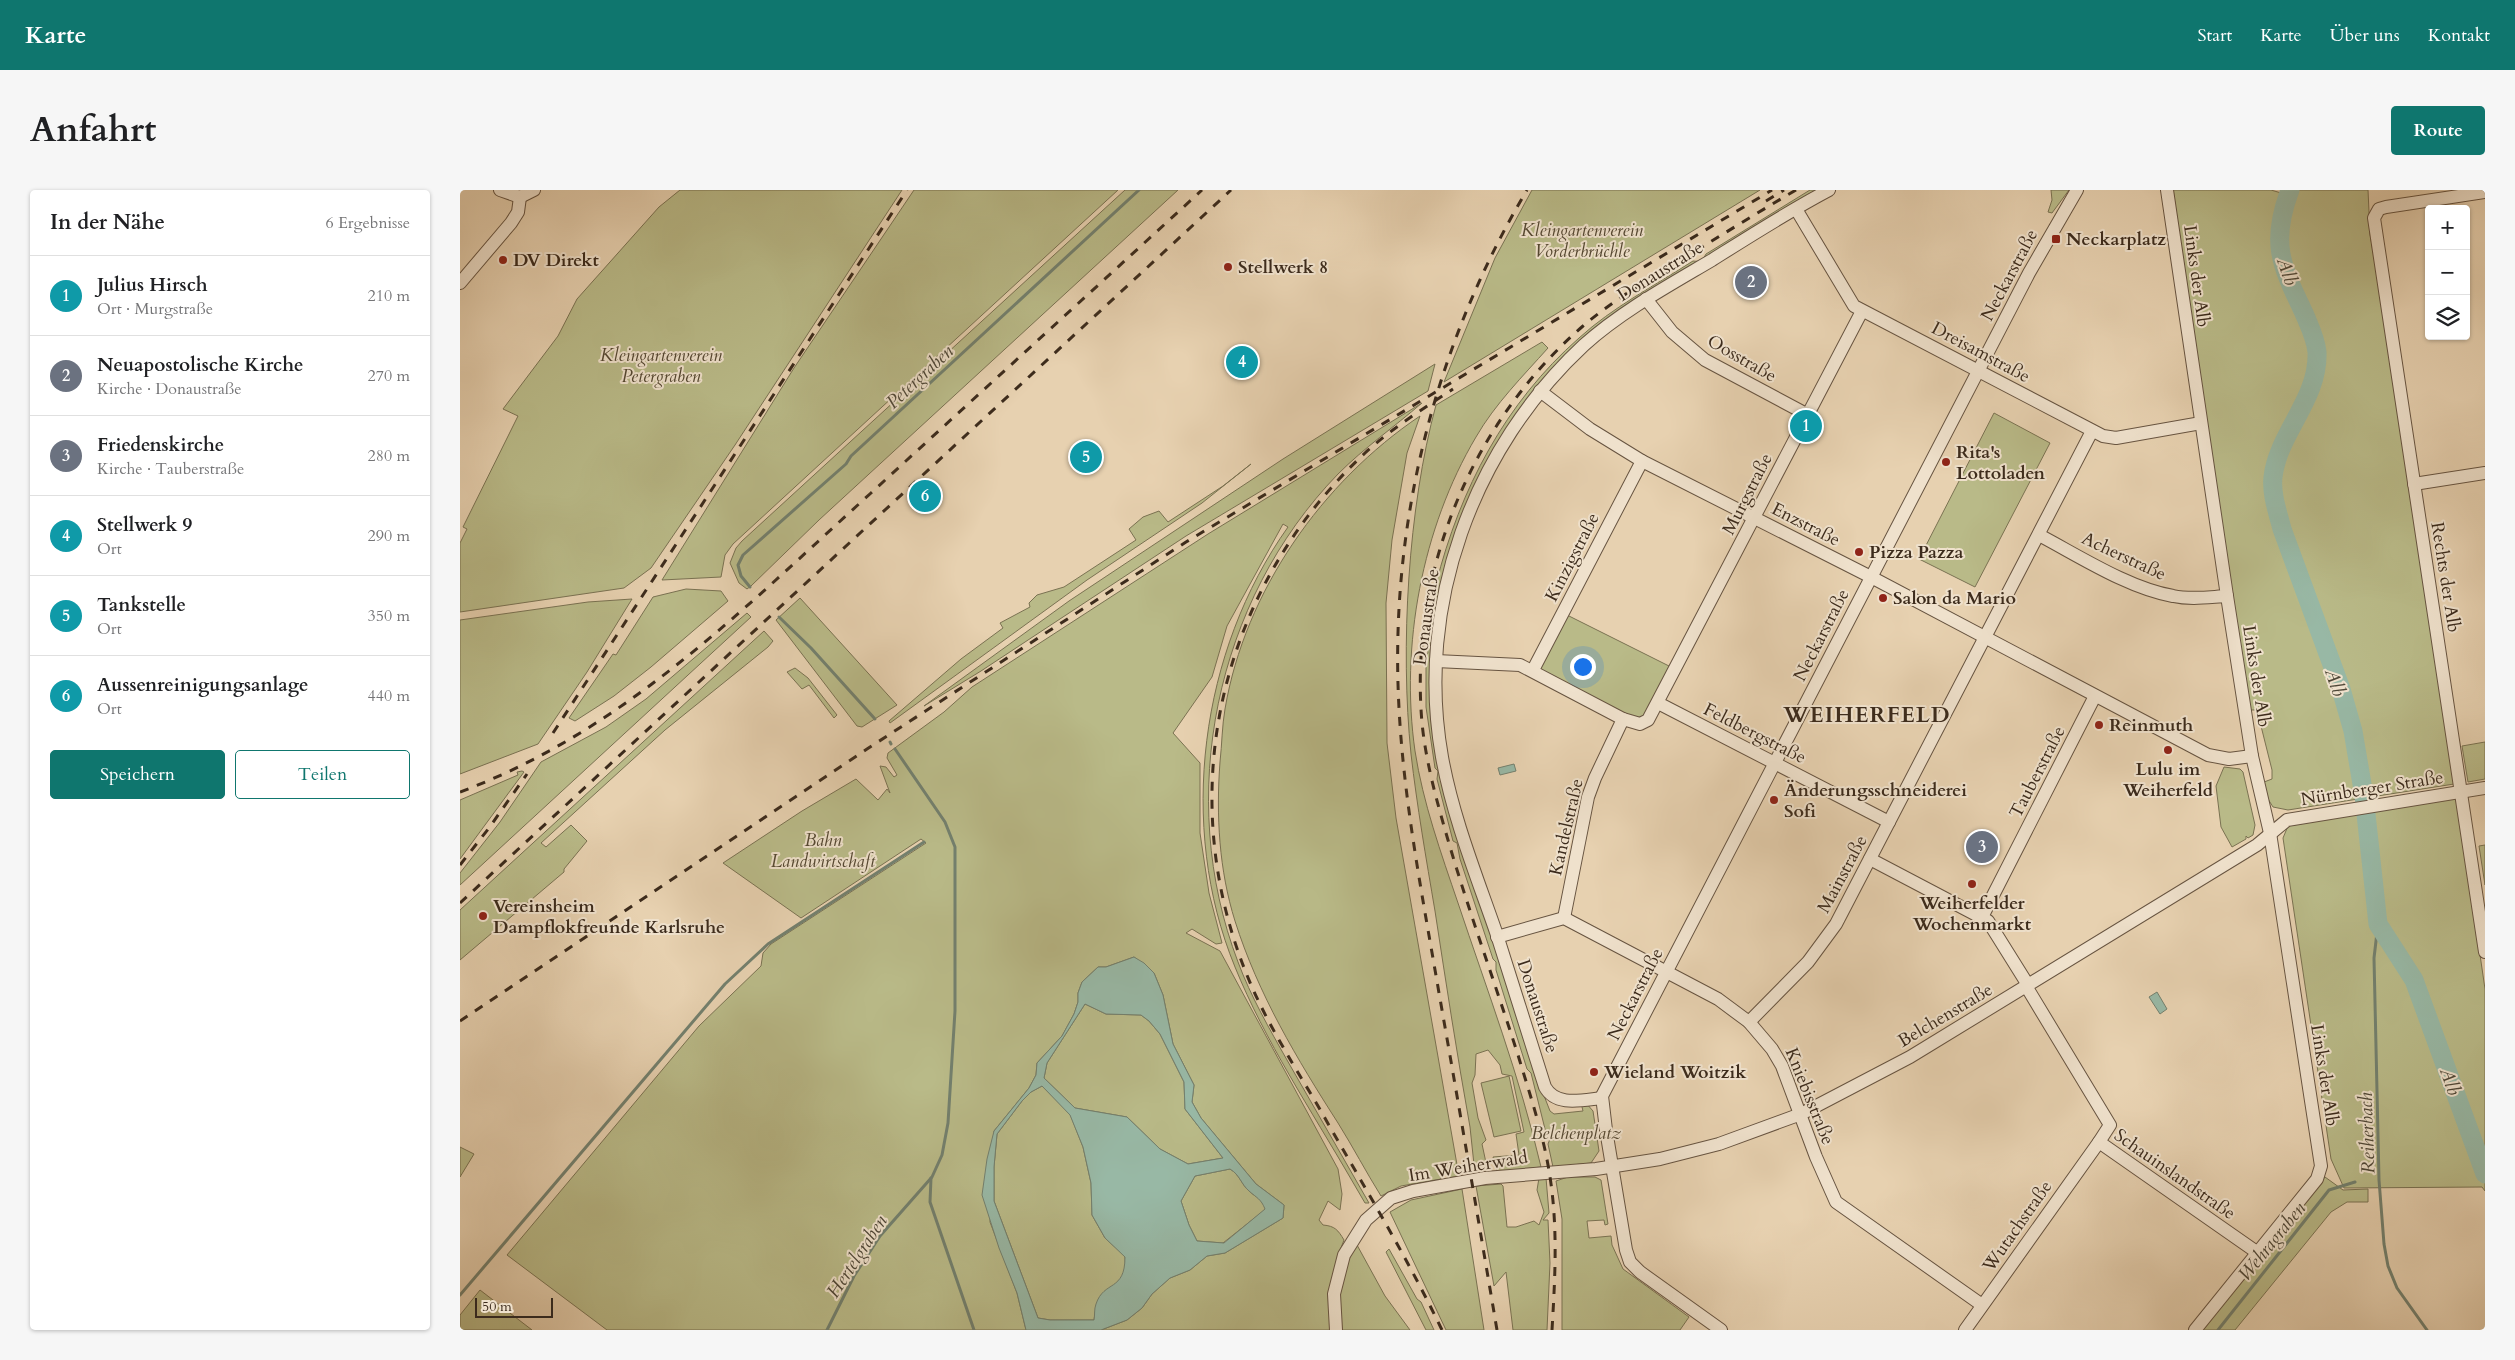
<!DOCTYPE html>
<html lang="de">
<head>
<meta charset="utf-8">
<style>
  :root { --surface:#fff; --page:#f6f6f6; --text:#202124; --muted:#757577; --line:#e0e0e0; --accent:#0f766e }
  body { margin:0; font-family:Cardo,serif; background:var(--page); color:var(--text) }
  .controls { position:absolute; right:15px; top:15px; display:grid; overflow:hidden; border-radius:5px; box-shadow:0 1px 4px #0004 }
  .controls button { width:45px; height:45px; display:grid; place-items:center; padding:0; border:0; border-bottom:1px solid var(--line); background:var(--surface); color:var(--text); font:25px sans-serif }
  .scale { position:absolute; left:15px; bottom:12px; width:78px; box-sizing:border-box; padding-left:5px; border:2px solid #3c2b1c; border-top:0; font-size:14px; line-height:18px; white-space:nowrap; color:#3c2b1c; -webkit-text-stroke:4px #efe1cc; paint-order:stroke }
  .you { position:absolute; left:1122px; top:476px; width:18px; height:18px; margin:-12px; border:4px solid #fff; border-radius:50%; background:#1a73e8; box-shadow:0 0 0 8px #1a73e833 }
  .badge { display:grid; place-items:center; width:32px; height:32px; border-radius:50%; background:var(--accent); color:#fff; font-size:16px; font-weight:700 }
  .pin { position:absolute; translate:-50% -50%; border:2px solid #fff; box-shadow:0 1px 5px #0006 }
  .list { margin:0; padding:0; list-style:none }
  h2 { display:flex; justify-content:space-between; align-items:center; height:65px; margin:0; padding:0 20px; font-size:21px }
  h2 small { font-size:16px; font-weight:400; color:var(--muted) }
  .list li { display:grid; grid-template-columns:32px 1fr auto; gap:15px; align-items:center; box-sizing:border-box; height:80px; padding:0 20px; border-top:1px solid var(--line) }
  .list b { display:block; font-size:19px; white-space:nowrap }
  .list p { margin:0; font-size:16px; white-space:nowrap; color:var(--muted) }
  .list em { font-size:16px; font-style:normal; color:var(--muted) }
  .actions { display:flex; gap:10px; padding:15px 20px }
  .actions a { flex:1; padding:11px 0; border:1px solid var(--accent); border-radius:5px; text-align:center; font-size:18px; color:var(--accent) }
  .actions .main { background:var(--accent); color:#fff }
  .icon { flex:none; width:28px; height:28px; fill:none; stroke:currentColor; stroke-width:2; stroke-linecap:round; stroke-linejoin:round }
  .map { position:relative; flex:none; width:2025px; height:1140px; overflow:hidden; border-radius:5px }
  header { display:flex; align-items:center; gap:30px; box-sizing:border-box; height:70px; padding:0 25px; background:var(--accent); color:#fff }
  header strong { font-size:24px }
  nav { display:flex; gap:28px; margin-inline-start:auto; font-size:18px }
  .intro { display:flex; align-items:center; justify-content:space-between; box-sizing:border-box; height:120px; padding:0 30px }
  h1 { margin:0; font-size:35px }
  .button { padding:12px 22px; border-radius:5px; background:var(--accent); color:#fff; font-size:18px; font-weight:700 }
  main { display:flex; gap:30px; padding:0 30px }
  aside { flex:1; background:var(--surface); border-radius:5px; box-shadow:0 1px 4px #0004 }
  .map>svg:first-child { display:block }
  .green { fill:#b9ba88; stroke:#7a7252 }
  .water { fill:#98b8a5; stroke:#73806e; fill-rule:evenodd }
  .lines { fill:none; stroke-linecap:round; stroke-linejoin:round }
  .stream { stroke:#73806e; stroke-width:3 }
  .river { stroke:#98b8a5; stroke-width:19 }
  .minor-casing { stroke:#675441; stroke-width:14 }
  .minor { stroke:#efe1cc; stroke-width:12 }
  .rail { stroke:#3c2b1c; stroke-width:3; stroke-dasharray:9 9; stroke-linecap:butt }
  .poi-dot { fill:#8f2418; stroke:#efe1cc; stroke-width:2 }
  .labels { text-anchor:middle; stroke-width:4; stroke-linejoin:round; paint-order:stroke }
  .park-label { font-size:18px; font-style:italic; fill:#554832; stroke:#efe1cc }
  .poi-label { font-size:18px; font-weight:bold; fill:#3c2b1c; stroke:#efe1cc; text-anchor:start }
  .street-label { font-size:18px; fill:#3c2b1c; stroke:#efe1cc }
  .water-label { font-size:19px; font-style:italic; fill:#4e4737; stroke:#efe1cc }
  .district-label { font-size:22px; font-weight:bold; letter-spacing:1px; fill:#3c2b1c; stroke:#efe1cc }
</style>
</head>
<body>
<header>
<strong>Karte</strong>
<nav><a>Start</a><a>Karte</a><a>Über uns</a><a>Kontakt</a></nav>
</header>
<div class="intro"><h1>Anfahrt</h1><a class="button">Route</a></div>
<main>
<aside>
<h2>In der Nähe<small>6 Ergebnisse</small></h2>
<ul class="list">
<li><span class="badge" style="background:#0f9aa8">1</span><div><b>Julius Hirsch</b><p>Ort · Murgstraße</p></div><em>210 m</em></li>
<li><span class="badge" style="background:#6b7280">2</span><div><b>Neuapostolische Kirche</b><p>Kirche · Donaustraße</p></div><em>270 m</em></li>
<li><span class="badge" style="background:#6b7280">3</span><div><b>Friedenskirche</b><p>Kirche · Tauberstraße</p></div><em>280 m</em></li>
<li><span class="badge" style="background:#0f9aa8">4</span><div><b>Stellwerk 9</b><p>Ort</p></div><em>290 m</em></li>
<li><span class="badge" style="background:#0f9aa8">5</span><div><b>Tankstelle</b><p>Ort</p></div><em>350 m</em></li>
<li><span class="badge" style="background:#0f9aa8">6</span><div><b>Aussenreinigungsanlage</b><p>Ort</p></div><em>440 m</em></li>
</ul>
<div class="actions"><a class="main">Speichern</a><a>Teilen</a></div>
</aside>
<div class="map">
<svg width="2025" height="1140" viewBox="0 0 2025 1140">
  <rect width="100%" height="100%" fill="#e7d1b0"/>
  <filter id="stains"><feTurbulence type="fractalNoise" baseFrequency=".004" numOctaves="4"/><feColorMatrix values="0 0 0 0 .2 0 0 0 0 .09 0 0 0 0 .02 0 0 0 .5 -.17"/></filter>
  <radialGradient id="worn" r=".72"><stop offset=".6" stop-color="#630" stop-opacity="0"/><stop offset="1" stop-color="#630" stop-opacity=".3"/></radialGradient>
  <g class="green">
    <path d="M220,0H442L275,255L191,378L164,398L0,422V353L7,339L3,337L58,226L43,219L98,146L117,109L199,17Z"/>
    <path d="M454,0H658L273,354L265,365L261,387L202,390L334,178Z"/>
    <path d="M665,0H718L359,330L291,396L287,399L279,393L270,373L276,358L282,351Z"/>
    <path d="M1072,0H1300L984,192L1035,68Z"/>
    <path d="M1350,0H1359L1235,74L1086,188L991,359L975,545L1081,898L1090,921L1094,924L1123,921L1121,913H1126L1133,921L1139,961L1131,973L1093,977L1088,954L1090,949L1086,943L1071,883L1067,879L1036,780V772L1033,769L1000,669L997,653L993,651L977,589L978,581L975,578L966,517V466L968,463L967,455L973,406L978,397L976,394C1000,299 1045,213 1119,148C1153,117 1194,96 1233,71C1239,72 1243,70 1246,64Z"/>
    <path d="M1591,0H1609L1592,23L1588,22L1592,10Z"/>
    <path d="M1713,0H1811L1828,5L1830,0H1908L1910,44L1920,101L1994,594L1828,620L1813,617L1808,609L1804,592L1812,589V580L1797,520H1789Z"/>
    <path d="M1082,152L1088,158C1063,186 1035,214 1016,247C962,338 940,456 955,561C963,613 981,663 998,713C1027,800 1060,887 1081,977L1037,982L1033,967L1059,965L1056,944L1064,942L1052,886L1042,884L1040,875L1028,860L1016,864L1015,885L1012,893L1018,928L1026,950L1022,954L1028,982L1015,984L1010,937C997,865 986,793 975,721C966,668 957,616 951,564C940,457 948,318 976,215Z"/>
    <path d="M975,174L968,201L726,346L521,481L464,516L609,411L823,269Z"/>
    <path d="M962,213C934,237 904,258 878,284C755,411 715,607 778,772C791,807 809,838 827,870C854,918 882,965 909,1013H905L891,989C851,920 805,851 775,777C717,636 740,461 828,337L823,334L767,436L752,487L713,543L740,573V643L749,703L762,753L756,754L732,739L726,743L760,761L878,979L882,1004L880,1020L868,1011L859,1030L863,1035C875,1036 878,1040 884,1050C870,1086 869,1101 870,1140H641L667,1130L682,1118L692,1104L710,1088L730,1080L747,1066L765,1063L823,1028L824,1015L796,994L741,928L732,912L734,895L713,854L703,805L694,783L674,767L646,777H638L622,792L618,803V812L614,824L602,846L577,873L576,885L569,898L534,941L530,1032L557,1103L566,1140H147L47,1065L239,836L301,776L303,763L311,754L466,653L461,649L341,728L263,673L342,621L396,589L418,610L427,599L430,603L420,576L426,577L434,587L437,585L427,568L428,563L484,522L512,497L748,344Z"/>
    <path d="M1534,223L1590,253L1515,397L1459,369Z"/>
    <path d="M960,226L947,263L932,350L926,413L927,553L936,628L999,986L988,988L985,972L979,973L981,989L941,996L921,1006C906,982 893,957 878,933C837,869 798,804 775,731C759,680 756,625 760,572C762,554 762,536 765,519C785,401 862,292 960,226Z"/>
    <path d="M791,274L742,313L627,390L430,533L429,531L501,469L543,438L540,433L570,417L569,413L577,405L604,397L676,350L669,339L683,327L699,321L708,332L763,296Z"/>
    <path d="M226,399L261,401L268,411L191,477L154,506L115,531L109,528L153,464L156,465L193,407Z"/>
    <path d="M340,408L437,515L402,537L397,536L316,430Z"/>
    <path d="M172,409L127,482L78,554L0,584V430L128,412Z"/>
    <path d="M287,423L291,427L0,695V683L40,632L81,572L146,537L186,509Z"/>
    <path d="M1107,425L1211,477L1184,526L1176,528L1164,525L1079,479Z"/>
    <path d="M304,441L313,451L308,457L205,540L81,653L86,657L111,635L127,651L104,679V682L0,770V720Z"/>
    <path d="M335,478L348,488L377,525L374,528L349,495L342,499L327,482Z"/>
    <path d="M2025,552V589L2008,592L2002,556Z"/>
    <path d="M1764,577L1780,579L1783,582L1795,635L1793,645L1788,648L1786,646V649L1772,657L1761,637L1756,596Z"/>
    <path d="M62,581L64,582L0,669V610L58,585L57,582Z"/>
    <path d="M1997,607L2025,799V1001L2022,997L1884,998L1871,969L1823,648L1828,636Z"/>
    <path d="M2025,655V695L2019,656Z"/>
    <path d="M625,814L646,824L681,825L689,831L700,844L724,892L725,919L763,968L728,974L700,959L667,927L615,918L584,888L587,873Z"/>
    <path d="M1049,886L1061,941L1034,947L1021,893Z"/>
    <path d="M582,896L610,924L623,957L631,993L632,1025L645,1048L665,1066C665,1071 666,1078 665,1082C656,1104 638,1093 634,1130H590L578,1128L534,1011V977L537,944L562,911L571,902Z"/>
    <path d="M0,957L14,964L0,987Z"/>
    <path d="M770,979C780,985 781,994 789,1001C798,1009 800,1007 806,1019L763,1053L737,1051L729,1035L721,1011L735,986Z"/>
    <path d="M1108,987H1135L1141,990L1148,1034L1145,1035L1144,1030L1127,1031L1129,1048L1151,1046L1152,1055L1163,1079L1229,1127L1220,1140H1102V1029L1096,991Z"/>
    <path d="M1865,987L1883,1000L1908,999V1012H1887L1871,1022L1775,1140H1740Z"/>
    <path d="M1079,988H1086L1089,1023L1083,1030H1088L1090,1073L1087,1140H1053L1046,1082L1034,1096L1016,996L1041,994L1043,996L1047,1037H1056L1074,1031L1079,1035L1084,1022L1077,1000Z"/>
    <path d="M1002,999L1024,1140H986L930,1022L951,1010Z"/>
    <path d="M897,1055L925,1106L950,1140H880C880,1106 877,1085 897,1055Z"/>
    <path d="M929,1059L957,1109L961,1112L974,1140H966L926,1062Z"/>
    <path d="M20,1100L72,1140H0V1125Z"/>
  </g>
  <g class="water">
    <path d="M1054,574L1056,581L1040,585L1038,578Z"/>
    <path d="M674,767L684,773L694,783L703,805L713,854L734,895L732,912L741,928L796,994L824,1015L823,1028L765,1063L747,1066L730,1080L710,1088L692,1104L682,1118L667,1130L641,1140H566L557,1103L539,1058L522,1005L527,969L534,941L569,898L576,885L577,873L602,846L614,824L618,812V803L622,792L638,777H646ZM625,814L646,824L681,825L689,831L700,844L724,892L725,919L763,968L728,974L700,959L667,927L615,918L584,888L587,873ZM582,896L610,925L623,957L631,993L632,1025L645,1048L665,1067C665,1102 644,1090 636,1114C634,1119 635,1125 634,1130H590L578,1128L534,1011V977L537,944L562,911L571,902ZM770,979C780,985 781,994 789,1001C797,1008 801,1009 805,1019L764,1053L737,1051L729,1035L721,1011L735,986Z"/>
    <path d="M1697,802L1707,819L1700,824L1689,807Z"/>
  </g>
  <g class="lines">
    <g class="stream">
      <path d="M290,397L281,386L278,375L283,365L386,274L391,266L679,0"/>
      <path d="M319,427L351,458L415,529"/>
      <path d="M430,552L431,554"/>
      <path d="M1918,734L1914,768L1919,990L1924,1054L1928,1076L1937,1098L1967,1140"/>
      <path d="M471,988L470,1012L514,1140"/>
      <path d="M0,1105L265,794L308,754L464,652"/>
      <path d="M367,1140L394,1086L420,1046L472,987L482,965L488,933L495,821V657L485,632L435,559"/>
      <path d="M1758,1140L1869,1000L1895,992"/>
    </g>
    <path class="river" d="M1830,0C1810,53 1821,75 1844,123C1849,135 1856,149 1857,162C1859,209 1818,243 1813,287C1811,304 1818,323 1822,339L1881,499L1893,541L1904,606L1918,734L1954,790L2025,984"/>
    <defs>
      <g id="minor">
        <path d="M40,0L60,7"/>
        <path d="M1707,0L1767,406L1792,566L1810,643L1861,976L1857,989L1735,1140"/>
        <path d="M2025,2L1926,17L1919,19L1914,28L2025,762"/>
        <path d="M60,7L74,0"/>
        <path d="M1336,19L1394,116L1643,246L1656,248L1741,233"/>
        <path d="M0,93L51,33L58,22L60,7"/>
        <path d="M1186,109L1212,142L1245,170L1348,225"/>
        <path d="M1080,201L1130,239L1182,271L1411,387L1748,565L1769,569L1792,566"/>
        <path d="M1954,294L2025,283"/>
        <path d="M1579,345C1619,366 1668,398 1713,406C1731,410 1749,407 1767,406"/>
        <path d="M976,471L1060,475L1163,529L1180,534L1188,530L1402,121"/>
        <path d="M1073,480L1182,271"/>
        <path d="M1198,513L1429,632"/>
        <path d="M1410,669L1528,731L1568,795"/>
        <path d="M1522,727L1635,506"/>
        <path d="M1104,728L1128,607L1135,588L1163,529"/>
        <path d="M1037,747L1104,728L1258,809L1289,832L1312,859L1322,876L1356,967L1376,1012L1522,1115"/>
        <path d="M1566,796L1650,935L1639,952L1798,1063"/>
        <path d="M1289,832L1348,772L1376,734L1632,241"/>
        <path d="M1142,908C1122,910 1096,917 1085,897C1069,846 1053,795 1037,745C1017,687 993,628 982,567C955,416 1013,258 1124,155C1162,121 1208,96 1252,70C1290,46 1329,21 1369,0"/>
        <path d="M876,1140L874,1104L884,1065L906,1030L931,1008L953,1001L1025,988L1136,979L1200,969L1259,954L1341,924L1450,867L1797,655L1827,630L2025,598"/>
        <path d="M1261,1140L1180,1082L1170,1072L1166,1060L1146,940L1142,906L1569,83L1617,0"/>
        <path d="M1505,1140L1639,952"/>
      </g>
    </defs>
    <use href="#minor" class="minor-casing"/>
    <use href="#minor" class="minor"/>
    <g class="rail">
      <path d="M1306,11L1324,0"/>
      <path d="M93,543L447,0"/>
      <path d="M0,602C164,541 284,418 411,303C521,202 632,101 742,0"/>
      <path d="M0,675L29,638L67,584"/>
      <path d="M0,713L771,0"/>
      <path d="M0,831L407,559L726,352L1312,0"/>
      <path d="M982,1140C945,1063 900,990 858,916C835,877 810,838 792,797C710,610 757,401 905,263C932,238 963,219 993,199"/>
      <path d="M1037,1140C1018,1028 999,916 979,803C963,709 944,614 939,518C929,337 974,156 1067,0"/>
      <path d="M1092,1140C1095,1089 1098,1038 1090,987C1084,946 1070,905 1058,865C1035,793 1009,722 988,650C977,612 966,573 962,533C949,384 1010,234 1123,136C1157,107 1196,85 1234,62C1268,41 1302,20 1336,0"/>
    </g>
  </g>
  <g class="poi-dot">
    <rect x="1591" y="44" width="10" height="10" rx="2.5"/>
    <circle cx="43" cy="70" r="5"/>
    <circle cx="768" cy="77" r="5"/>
    <circle cx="1486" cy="272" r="5"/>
    <circle cx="1399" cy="362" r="5"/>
    <circle cx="1423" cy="408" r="5"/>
    <circle cx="1639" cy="535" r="5"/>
    <circle cx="1708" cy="560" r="5"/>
    <circle cx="1314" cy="610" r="5"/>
    <circle cx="1512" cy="694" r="5"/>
    <circle cx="23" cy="726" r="5"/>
    <circle cx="1134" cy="882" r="5"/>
  </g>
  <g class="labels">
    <g class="park-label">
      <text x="1122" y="46">Kleingartenverein<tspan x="1122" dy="21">Vorderbrüchle</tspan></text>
      <text x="201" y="171">Kleingartenverein<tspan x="201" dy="21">Petergraben</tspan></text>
      <text x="363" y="656">Bahn<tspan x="363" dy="21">Landwirtschaft</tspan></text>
      <text x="1116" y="949">Belchenplatz</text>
    </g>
    <g class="poi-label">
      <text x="1606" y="55">Neckarplatz</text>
      <text x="53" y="76">DV Direkt</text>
      <text x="778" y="83">Stellwerk 8</text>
      <text x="1496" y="268">Rita's<tspan x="1496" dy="21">Lottoladen</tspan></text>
      <text x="1409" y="368">Pizza Pazza</text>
      <text x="1433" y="414">Salon da Mario</text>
      <text x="1649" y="541">Reinmuth</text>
      <text x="1708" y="585" text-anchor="middle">Lulu im<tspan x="1708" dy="21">Weiherfeld</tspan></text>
      <text x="1324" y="606">Änderungsschneiderei<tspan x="1324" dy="21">Sofi</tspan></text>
      <text x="1512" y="719" text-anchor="middle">Weiherfelder<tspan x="1512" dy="21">Wochenmarkt</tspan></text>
      <text x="33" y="722">Vereinsheim<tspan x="33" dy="21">Dampflokfreunde Karlsruhe</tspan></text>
      <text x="1144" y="888">Wieland Woitzik</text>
    </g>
    <g class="street-label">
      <text transform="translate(1200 81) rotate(-32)" y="6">Donaustraße</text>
      <text transform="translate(1549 85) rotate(-62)" y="6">Neckarstraße</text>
      <text transform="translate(1737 86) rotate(82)" y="6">Links der Alb</text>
      <text transform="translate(1521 162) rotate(28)" y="6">Dreisamstraße</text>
      <text transform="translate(1282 168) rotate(30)" y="6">Oosstraße</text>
      <text transform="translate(1287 304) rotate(-63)" y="6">Murgstraße</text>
      <text transform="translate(1346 334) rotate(27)" y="6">Enzstraße</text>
      <text transform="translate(1664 366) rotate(25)" y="6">Acherstraße</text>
      <text transform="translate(1112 367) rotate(-63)" y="6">Kinzigstraße</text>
      <text transform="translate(1986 387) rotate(81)" y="6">Rechts der Alb</text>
      <text transform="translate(966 427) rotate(-82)" y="6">Donaustraße</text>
      <text transform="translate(1361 445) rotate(-63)" y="6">Neckarstraße</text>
      <text transform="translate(1797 486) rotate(81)" y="6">Links der Alb</text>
      <text transform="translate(1295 543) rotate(27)" y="6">Feldbergstraße</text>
      <text transform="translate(1577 582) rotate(-63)" y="6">Tauberstraße</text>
      <text transform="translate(1912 598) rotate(-9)" y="6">Nürnberger Straße</text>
      <text transform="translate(1106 637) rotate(-77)" y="6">Kandelstraße</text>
      <text transform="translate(1382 684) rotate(-62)" y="6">Mainstraße</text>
      <text transform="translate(1175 804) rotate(-63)" y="6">Neckarstraße</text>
      <text transform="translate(1078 816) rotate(72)" y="6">Donaustraße</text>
      <text transform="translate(1485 825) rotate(-31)" y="6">Belchenstraße</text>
      <text transform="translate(1865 885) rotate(81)" y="6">Links der Alb</text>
      <text transform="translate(1350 906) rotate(68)" y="6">Kniebisstraße</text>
      <text transform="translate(1008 976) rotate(-9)" y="6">Im Weiherwald</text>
      <text transform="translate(1715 984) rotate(35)" y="6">Schauinslandstraße</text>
      <text transform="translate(1557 1036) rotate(-55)" y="6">Wutachstraße</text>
    </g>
    <g class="water-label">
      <text transform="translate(1828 81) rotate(71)" y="7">Alb</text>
      <text transform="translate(459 186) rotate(-43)" y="7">Petergraben</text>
      <text transform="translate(1876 492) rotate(71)" y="7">Alb</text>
      <text transform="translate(1991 891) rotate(70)" y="7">Alb</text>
      <text transform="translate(1906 943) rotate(-92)" y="7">Reiherbach</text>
      <text transform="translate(1811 1051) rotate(-51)" y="7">Wehragraben</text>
      <text transform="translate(396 1066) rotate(-57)" y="7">Hertelgraben</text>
    </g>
    <g class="district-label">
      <text x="1407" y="532">WEIHERFELD</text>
    </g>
  </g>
  <rect width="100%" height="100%" filter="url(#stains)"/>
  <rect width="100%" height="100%" fill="url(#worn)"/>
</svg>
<div class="controls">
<button>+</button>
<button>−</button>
<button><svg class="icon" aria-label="layers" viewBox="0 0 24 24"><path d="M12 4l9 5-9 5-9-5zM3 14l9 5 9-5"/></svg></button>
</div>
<div class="scale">50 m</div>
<div class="you"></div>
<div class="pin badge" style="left:1346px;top:236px;background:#0f9aa8">1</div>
<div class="pin badge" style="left:1291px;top:92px;background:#6b7280">2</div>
<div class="pin badge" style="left:1522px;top:657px;background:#6b7280">3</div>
<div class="pin badge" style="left:782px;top:172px;background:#0f9aa8">4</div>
<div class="pin badge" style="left:626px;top:267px;background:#0f9aa8">5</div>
<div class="pin badge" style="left:465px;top:306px;background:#0f9aa8">6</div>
</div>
</main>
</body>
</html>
